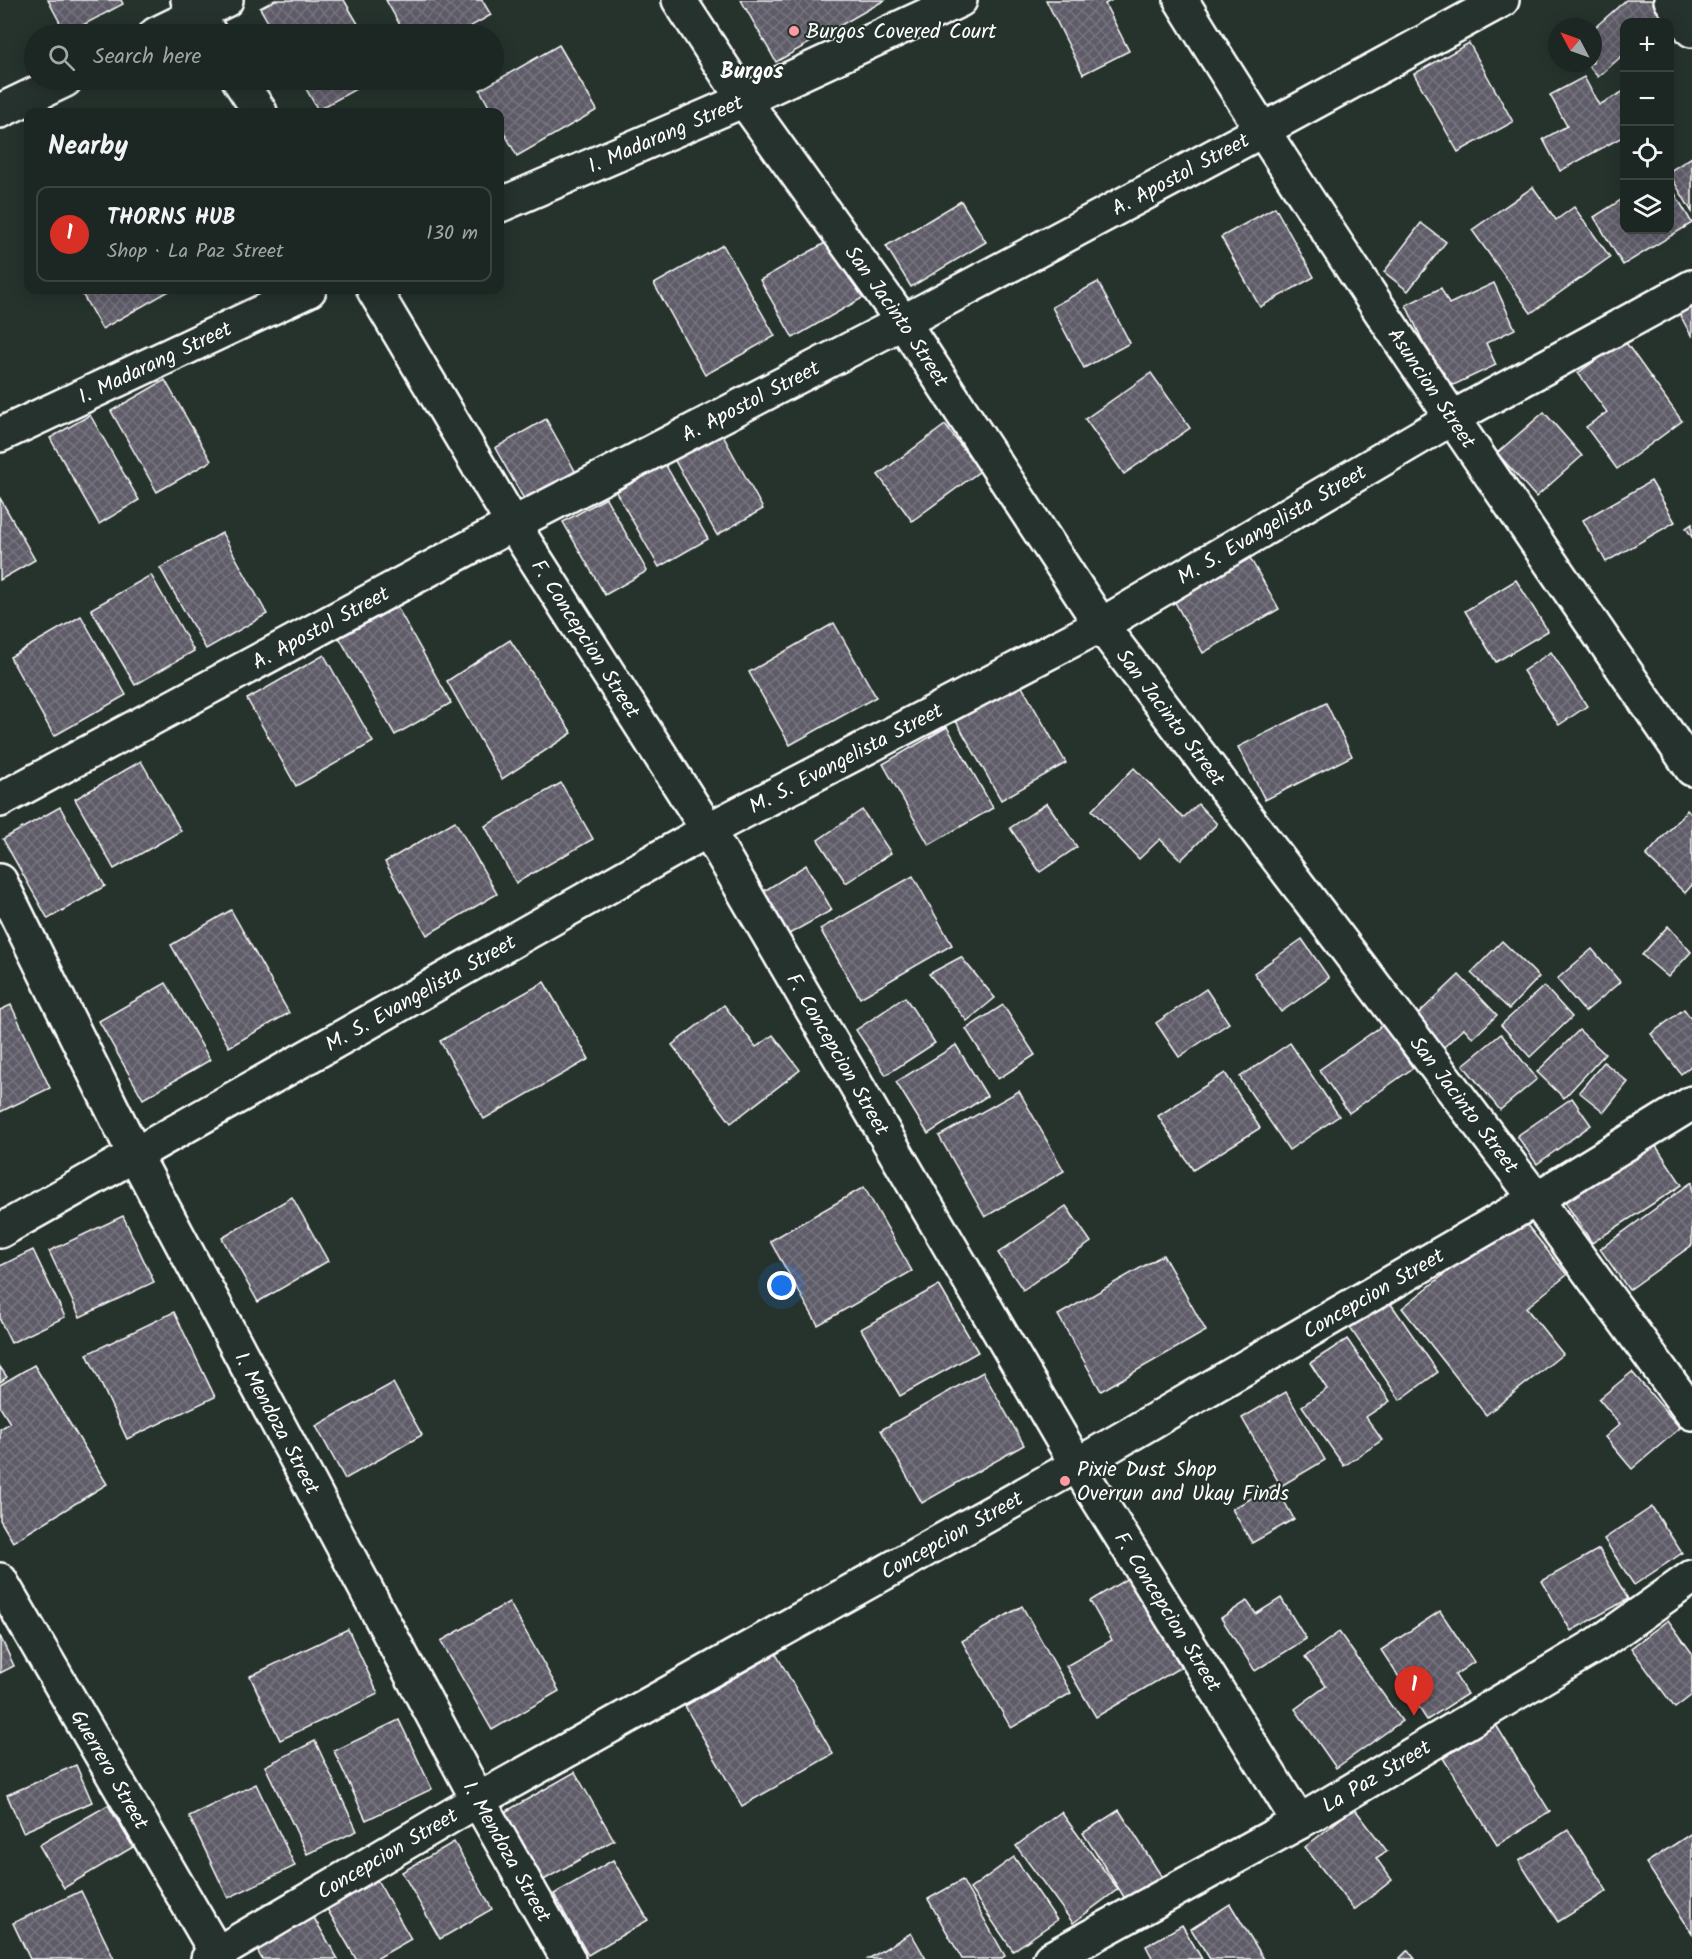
<!DOCTYPE html>
<html lang="en">
<head>
<meta charset="utf-8">
<style>
  :root { --surface:#1c2622; --page:#29322f; --text:#f1f3f6; --muted:#a0a5a5; --line:#3a4340; --accent:#d93025 }
  body { margin:0; font-family:Kalam,sans-serif; background:var(--page); color:var(--text) }
  .controls { position:absolute; right:18px; top:18px; display:grid; overflow:hidden; border-radius:12px; box-shadow:0 3px 15px #0003 }
  .controls button { width:54px; height:54px; display:grid; place-items:center; padding:0; border:0; border-bottom:2px solid var(--line); background:var(--surface); color:var(--text); font:30px sans-serif }
  .compass { position:absolute; left:1548px; top:18px; width:54px; height:54px; border-radius:50%; background:var(--surface); box-shadow:0 3px 15px #0003; rotate:311deg }
  .you { position:absolute; left:782px; top:1286px; width:21px; height:21px; margin:-15px; border:4px solid #fff; border-radius:50%; background:#1a73e8; box-shadow:0 0 0 9px #1a73e833 }
  .badge { display:grid; place-items:center; width:39px; height:39px; border-radius:50%; background:var(--accent); color:#fff; font-size:20px; font-weight:700 }
  .pin { position:absolute; translate:-50% -50px; filter:drop-shadow(0 2px 3px #0008) }
  .pin::after { content:''; position:absolute; top:32px; width:21px; height:18px; background:inherit; clip-path:polygon(0 0,100% 0,50% 100%) }
  .list { margin:0; padding:0; list-style:none }
  h2 { display:flex; justify-content:space-between; align-items:center; height:78px; margin:0; padding:0 24px; font-size:26px }
  h2 small { font-size:20px; font-weight:400; color:var(--muted) }
  .list li { display:grid; grid-template-columns:39px 1fr auto; gap:18px; align-items:center; box-sizing:border-box; height:96px; margin:0 12px 12px; padding:0 12px; border:2px solid var(--line); border-radius:12px }
  .list b { display:block; font-size:22px; white-space:nowrap }
  .list p { margin:0; font-size:20px; white-space:nowrap; color:var(--muted) }
  .list em { font-size:20px; font-style:normal; color:var(--muted) }
  .icon { flex:none; width:33px; height:33px; fill:none; stroke:currentColor; stroke-width:2; stroke-linecap:round; stroke-linejoin:round }
  .map { position:relative; flex:none; width:1692px; height:1959px; overflow:hidden }
  .search { position:absolute; background:var(--surface); box-shadow:0 3px 15px #0003; left:24px; top:24px; width:480px; height:66px; display:flex; align-items:center; gap:15px; box-sizing:border-box; padding:0 21px; border-radius:33px; color:var(--muted); font-size:22px }
  .panel { position:absolute; background:var(--surface); box-shadow:0 3px 15px #0003; left:24px; top:108px; width:480px; height:186px; border-radius:12px }
  .map>svg:first-child { display:block }
  .building { fill:url(#building-cross-hatch); stroke:#fff; stroke-width:1.5 }
  .lines { fill:none; stroke-linecap:round; stroke-linejoin:round }
  .street-casing { stroke:#fff; stroke-width:38 }
  .secondary-casing { stroke:#fff; stroke-width:38 }
  .street { stroke:#26332d; stroke-width:33 }
  .secondary { stroke:#26332d; stroke-width:33 }
  .poi-dot { fill:#ff9aa2; stroke:#26332d; stroke-width:2 }
  .labels { text-anchor:middle; stroke-width:4.5; stroke-linejoin:round; paint-order:stroke }
  .poi-label { font-size:21px; fill:#fff; stroke:#26332d; text-anchor:start }
  .street-label { font-size:21px; fill:#fff; stroke:#26332d }
  .neighbourhood-label { font-size:22px; font-weight:bold; fill:#fff; stroke:#26332d }
</style>
</head>
<body>
<div class="map">
<svg width="1692" height="1959" viewBox="0 0 1692 1959">
  <defs>
    <pattern id="building-cross-hatch" width="8" height="8" patternUnits="userSpaceOnUse" patternTransform="scale(1.5)"><rect width="8" height="8" fill="#5e5c68"/><path d="M0 0l8 8M0 8l8-8" fill="none" stroke="#76747f"/></pattern>
  </defs>
  <rect width="100%" height="100%" fill="#26332d"/>
  <filter id="ink" filterUnits="userSpaceOnUse"><feTurbulence type="fractalNoise" baseFrequency=".0167" numOctaves="2"/><feDisplacementMap in="SourceGraphic" scale="12" xChannelSelector="R" yChannelSelector="G"/><feConvolveMatrix kernelMatrix="1 2 1 2 8 2 1 2 1" color-interpolation-filters="sRGB"/></filter>
  <g filter="url(#ink)">
    <g class="building">
      <path d="M48,0H121L123,4L66,34Z"/>
      <path d="M275,0H344L364,34H275L260,8Z"/>
      <path d="M386,0H482L491,15L457,34H405Z"/>
      <path d="M741,0H885L776,62Z"/>
      <path d="M1046,0H1112L1105,4L1129,51L1083,74Z"/>
      <path d="M1626,0H1651L1667,18L1662,22H1624V54L1598,77L1586,63H1593V29Z"/>
      <path d="M1469,43L1513,122L1458,152L1414,74Z"/>
      <path d="M559,45L597,110L517,156L500,125V112H492L480,90Z"/>
      <path d="M1584,77L1599,105L1624,91V136L1560,171L1543,139L1567,126L1550,95Z"/>
      <path d="M301,80H372L318,110Z"/>
      <path d="M1692,157V212L1670,175V171Z"/>
      <path d="M1670,185L1692,223L1623,265L1594,217L1624,198V230H1670Z"/>
      <path d="M1533,187L1556,220L1574,207L1610,257L1531,313L1472,230Z"/>
      <path d="M961,201L986,242L911,287L886,246Z"/>
      <path d="M1275,207L1314,277L1260,307L1221,237Z"/>
      <path d="M1421,223L1446,242L1408,291L1384,272Z"/>
      <path d="M832,239L864,297L793,338L760,280Z"/>
      <path d="M723,245L775,336L705,375L654,284Z"/>
      <path d="M1098,282L1130,343L1084,368L1052,307Z"/>
      <path d="M1494,283L1515,329L1486,343L1496,365L1445,389L1406,305L1441,288L1449,304Z"/>
      <path d="M80,290H171L102,329Z"/>
      <path d="M1692,303V337L1678,311Z"/>
      <path d="M1624,340L1682,421L1617,469L1586,427L1607,412L1578,373Z"/>
      <path d="M1151,373L1190,428L1124,474L1085,419Z"/>
      <path d="M165,380L211,461L157,492L111,411Z"/>
      <path d="M1544,412L1582,456L1536,497L1497,453Z"/>
      <path d="M90,415L139,500L99,524L50,438Z"/>
      <path d="M546,419L579,478L528,506L495,448Z"/>
      <path d="M945,425L980,471L912,521L878,475Z"/>
      <path d="M721,432L763,509L717,535L674,459Z"/>
      <path d="M665,464L708,539L659,567L616,492Z"/>
      <path d="M1651,481L1675,522L1606,562L1583,520Z"/>
      <path d="M0,498L35,560L0,580Z"/>
      <path d="M606,498L647,571L605,595L563,522Z"/>
      <path d="M1692,524V537L1686,528Z"/>
      <path d="M222,533L267,614L206,649L160,568Z"/>
      <path d="M1246,551L1279,609L1203,653L1171,595Z"/>
      <path d="M151,575L194,651L135,685L91,609Z"/>
      <path d="M1516,580L1548,631L1496,662L1465,611Z"/>
      <path d="M396,605L451,703L395,735L339,637Z"/>
      <path d="M81,616L126,695L54,736L10,657Z"/>
      <path d="M834,623L876,697L790,745L749,672Z"/>
      <path d="M510,640L572,733L502,779L447,681Z"/>
      <path d="M1551,652L1587,706L1559,725L1523,671Z"/>
      <path d="M324,655L373,742L296,786L247,699Z"/>
      <path d="M1021,685L1066,763L1001,800L956,721Z"/>
      <path d="M1326,703L1352,756L1265,800L1238,747Z"/>
      <path d="M947,727L993,808L929,845L883,764Z"/>
      <path d="M141,761L181,831L114,869L75,799Z"/>
      <path d="M1134,768L1183,818L1198,804L1217,824L1181,860L1160,839L1139,859L1092,810Z"/>
      <path d="M561,783L593,839L516,883L485,826Z"/>
      <path d="M1047,803L1077,847L1040,872L1010,828Z"/>
      <path d="M60,807L105,886L48,919L3,839Z"/>
      <path d="M862,810L891,853L846,883L818,840Z"/>
      <path d="M1687,810L1692,814V885L1685,893L1646,856Z"/>
      <path d="M455,821L497,894L427,935L385,862Z"/>
      <path d="M806,865L832,910L789,934L764,891Z"/>
      <path d="M913,876L952,945L860,998L820,929Z"/>
      <path d="M231,910L289,1013L229,1047L171,945Z"/>
      <path d="M1668,926L1691,952L1668,977L1642,955Z"/>
      <path d="M1302,939L1329,978L1281,1012L1254,973Z"/>
      <path d="M1502,941L1539,977L1509,1009L1471,973Z"/>
      <path d="M1592,949L1620,982L1585,1012L1557,979Z"/>
      <path d="M961,957L995,998L967,1021L929,974Z"/>
      <path d="M1459,975L1497,1015L1473,1038L1464,1028L1444,1047L1415,1017Z"/>
      <path d="M544,982L589,1059L484,1119L440,1041Z"/>
      <path d="M166,983L210,1060L143,1099L99,1021Z"/>
      <path d="M1544,986L1572,1017L1530,1057L1501,1025Z"/>
      <path d="M1206,989L1229,1023L1179,1057L1156,1023Z"/>
      <path d="M905,997L935,1043L886,1075L856,1030Z"/>
      <path d="M11,1005L50,1088L0,1112V1010Z"/>
      <path d="M724,1005L756,1047L773,1035L800,1070L731,1123L672,1045Z"/>
      <path d="M1003,1005L1035,1055L998,1079L966,1029Z"/>
      <path d="M1684,1009L1692,1020V1065L1681,1074L1651,1034Z"/>
      <path d="M1383,1025L1413,1068L1349,1113L1319,1070Z"/>
      <path d="M1579,1030L1605,1054L1564,1098L1537,1072Z"/>
      <path d="M1501,1034L1537,1079L1500,1110L1463,1065Z"/>
      <path d="M1290,1043L1339,1116L1289,1150L1240,1077Z"/>
      <path d="M956,1045L987,1096L928,1134L896,1082Z"/>
      <path d="M1604,1062L1628,1082L1604,1112L1579,1092Z"/>
      <path d="M1225,1073L1260,1128L1193,1170L1158,1116Z"/>
      <path d="M1019,1091L1064,1171L985,1217L939,1136Z"/>
      <path d="M1572,1098L1591,1125L1537,1164L1517,1136Z"/>
      <path d="M1654,1143L1682,1185L1592,1243L1565,1202Z"/>
      <path d="M1692,1182V1245L1629,1290L1600,1249Z"/>
      <path d="M864,1187L912,1271L818,1325L770,1241Z"/>
      <path d="M292,1197L328,1261L258,1302L222,1238Z"/>
      <path d="M1066,1206L1091,1242L1023,1290L998,1253Z"/>
      <path d="M1519,1215L1567,1275L1526,1308L1563,1354L1486,1415L1402,1308Z"/>
      <path d="M123,1216L154,1282L80,1317L49,1251Z"/>
      <path d="M33,1250L65,1317L11,1343L0,1320V1266Z"/>
      <path d="M1163,1255L1206,1331L1101,1391L1058,1315Z"/>
      <path d="M939,1285L978,1352L900,1396L861,1329Z"/>
      <path d="M1389,1301L1438,1372L1400,1400L1350,1328Z"/>
      <path d="M174,1312L215,1397L127,1439L87,1354Z"/>
      <path d="M1347,1339L1390,1401L1366,1417L1382,1440L1344,1466L1302,1406L1327,1389L1310,1363Z"/>
      <path d="M34,1365L107,1484L13,1542L0,1520V1429L10,1423L0,1407V1385Z"/>
      <path d="M0,1367L7,1377L0,1382Z"/>
      <path d="M983,1372L1024,1445L922,1503L881,1430Z"/>
      <path d="M1632,1372L1680,1428L1632,1469L1605,1437L1620,1424L1599,1399Z"/>
      <path d="M393,1383L422,1435L345,1479L316,1426Z"/>
      <path d="M1286,1392L1325,1460L1281,1486L1242,1418Z"/>
      <path d="M1275,1485L1294,1519L1252,1543L1232,1509Z"/>
      <path d="M1652,1507L1682,1553L1634,1585L1604,1539Z"/>
      <path d="M1599,1549L1628,1599L1571,1631L1542,1581Z"/>
      <path d="M1128,1578L1181,1667L1096,1717L1066,1666L1112,1640L1090,1601Z"/>
      <path d="M1281,1598L1306,1639L1255,1671L1221,1618L1247,1601L1256,1614Z"/>
      <path d="M509,1602L559,1691L492,1730L441,1641Z"/>
      <path d="M1022,1606L1071,1693L1011,1728L962,1641Z"/>
      <path d="M1440,1611L1474,1662L1455,1675L1467,1694L1427,1720L1381,1650Z"/>
      <path d="M1668,1620L1692,1653V1695L1675,1708L1631,1648Z"/>
      <path d="M348,1629L378,1694L280,1740L250,1676Z"/>
      <path d="M1339,1632L1402,1721L1336,1768L1295,1709L1326,1686L1305,1657Z"/>
      <path d="M0,1636L14,1666L0,1673Z"/>
      <path d="M776,1654L833,1754L742,1806L685,1706Z"/>
      <path d="M399,1720L432,1789L366,1820L334,1751Z"/>
      <path d="M1496,1725L1550,1812L1497,1845L1443,1758Z"/>
      <path d="M315,1741L357,1831L307,1854L265,1766Z"/>
      <path d="M76,1765L92,1802L23,1832L7,1795Z"/>
      <path d="M575,1772L614,1840L542,1881L503,1813Z"/>
      <path d="M256,1784L295,1866L228,1898L189,1816Z"/>
      <path d="M108,1805L133,1847L64,1888L39,1845Z"/>
      <path d="M1354,1808L1387,1851L1376,1858L1392,1880L1354,1910L1305,1847Z"/>
      <path d="M1119,1810L1162,1877L1126,1900L1083,1833Z"/>
      <path d="M1061,1812L1118,1889L1073,1923L1016,1846Z"/>
      <path d="M1568,1830L1607,1891L1558,1922L1519,1861Z"/>
      <path d="M1692,1833V1933L1646,1863Z"/>
      <path d="M454,1842L492,1909L440,1939L402,1872Z"/>
      <path d="M1014,1857L1057,1920L1013,1951L970,1889Z"/>
      <path d="M613,1860L648,1920L588,1955L554,1894Z"/>
      <path d="M373,1873L411,1939L376,1959H356L323,1902Z"/>
      <path d="M962,1880L1005,1956L1000,1959H962L928,1899Z"/>
      <path d="M81,1891L114,1959H30L13,1923Z"/>
      <path d="M1230,1904L1264,1959H1210L1191,1929Z"/>
      <path d="M310,1911L338,1959H262L253,1943Z"/>
      <path d="M1182,1925L1202,1959H1153L1146,1946Z"/>
      <path d="M911,1933L926,1959H868Z"/>
      <path d="M1408,1950L1415,1959H1399Z"/>
    </g>
    <g class="lines">
      <defs>
        <g id="street">
          <path d="M188,0L210,34"/>
          <path id="s1" d="M1181,0C1342,262 1518,515 1692,769"/>
          <path d="M239,80L260,112"/>
          <path id="s2" d="M500,205L744,100L960,0"/>
          <path id="s3" d="M374,290L513,524L708,830L1077,1465L1299,1822"/>
          <path id="s4" d="M0,435L309,290"/>
          <path id="s5" d="M0,800L513,524L903,322L1261,131L1502,0"/>
          <path id="s6" d="M0,1580L220,1959"/>
          <path id="s7" d="M208,1959L478,1800L1077,1465L1536,1199L1692,1103"/>
        </g>
        <g id="secondary">
          <path id="s8" d="M679,0L744,100L903,322L1101,625L1536,1199L1692,1413"/>
          <path d="M1671,0L1692,30"/>
          <path d="M156,34L226,0"/>
          <path d="M0,111L65,80"/>
          <path id="s9" d="M0,881L135,1155L478,1800L568,1959"/>
          <path id="s10" d="M0,1231L708,830L1101,625L1452,418L1692,287"/>
          <path id="s11" d="M1050,1959L1299,1822L1598,1644L1692,1577"/>
        </g>
      </defs>
      <use href="#street" class="street-casing"/>
      <use href="#secondary" class="secondary-casing"/>
      <use href="#street" class="street"/>
      <use href="#secondary" class="secondary"/>
    </g>
  </g>
  <g class="poi-dot">
    <circle cx="794" cy="31" r="6"/>
    <circle cx="1065" cy="1481" r="6"/>
  </g>
  <g class="labels">
    <g class="poi-label">
      <text x="806" y="38">Burgos Covered Court</text>
      <text x="1077" y="1476">Pixie Dust Shop<tspan x="1077" dy="24">Overrun and Ukay Finds</tspan></text>
    </g>
    <g class="street-label">
      <text dy="7" stroke="none"><textPath href="#s2" startOffset="180">I. Madarang Street</textPath></text>
      <text dy="7" stroke="none"><textPath href="#s5" startOffset="1336">A. Apostol Street</textPath></text>
      <text dy="7" stroke="none"><textPath href="#s8" startOffset="384">San Jacinto Street</textPath></text>
      <text dy="7" stroke="none"><textPath href="#s4" startOffset="171">I. Madarang Street</textPath></text>
      <text dy="7" stroke="none"><textPath href="#s1" startOffset="462">Asuncion Street</textPath></text>
      <text dy="7" stroke="none"><textPath href="#s5" startOffset="850">A. Apostol Street</textPath></text>
      <text dy="7" stroke="none"><textPath href="#s10" startOffset="1455">M. S. Evangelista Street</textPath></text>
      <text dy="7" stroke="none"><textPath href="#s5" startOffset="364">A. Apostol Street</textPath></text>
      <text dy="7" stroke="none"><textPath href="#s3" startOffset="408">F. Concepcion Street</textPath></text>
      <text dy="7" stroke="none"><textPath href="#s8" startOffset="870">San Jacinto Street</textPath></text>
      <text dy="7" stroke="none"><textPath href="#s10" startOffset="969">M. S. Evangelista Street</textPath></text>
      <text dy="7" stroke="none"><textPath href="#s10" startOffset="483">M. S. Evangelista Street</textPath></text>
      <text dy="7" stroke="none"><textPath href="#s3" startOffset="894">F. Concepcion Street</textPath></text>
      <text dy="7" stroke="none"><textPath href="#s8" startOffset="1356">San Jacinto Street</textPath></text>
      <text dy="7" stroke="none"><textPath href="#s7" startOffset="1342">Concepcion Street</textPath></text>
      <text dy="7" stroke="none"><textPath href="#s9" startOffset="609">I. Mendoza Street</textPath></text>
      <text dy="7" stroke="none"><textPath href="#s7" startOffset="856">Concepcion Street</textPath></text>
      <text dy="7" stroke="none"><textPath href="#s3" startOffset="1542">F. Concepcion Street</textPath></text>
      <text dy="7" stroke="none"><textPath href="#s6" startOffset="219">Guerrero Street</textPath></text>
      <text dy="7" stroke="none"><textPath href="#s11" startOffset="374">La Paz Street</textPath></text>
      <text dy="7" stroke="none"><textPath href="#s9" startOffset="1095">I. Mendoza Street</textPath></text>
      <text dy="7" stroke="none"><textPath href="#s7" startOffset="208">Concepcion Street</textPath></text>
    </g>
    <g class="neighbourhood-label">
      <text x="752" y="78">Burgos</text>
    </g>
  </g>
</svg>
<div class="controls">
<button>+</button>
<button>−</button>
<button><svg class="icon" aria-label="locate" viewBox="0 0 24 24"><circle cx="12" cy="12" r="6"/><path d="M12 2v4M12 18v4M2 12h4M18 12h4"/></svg></button>
<button><svg class="icon" aria-label="layers" viewBox="0 0 24 24"><path d="M12 4l9 5-9 5-9-5zM3 14l9 5 9-5"/></svg></button>
</div>
<svg class="compass" viewBox="-18 -18 36 36"><path d="M0-13l5 13h-10z" fill="#e53935"/><path d="M0 13l5-13h-10z" fill="#a0a5a5"/></svg>
<div class="you"></div>
<div class="pin badge" style="left:1414px;top:1716px">1</div>
<div class="search"><svg class="icon" aria-label="search" viewBox="0 0 24 24"><circle cx="10" cy="10" r="6"/><path d="M15 15l6 6"/></svg>Search here</div>
<section class="panel">
<h2>Nearby<small></small></h2>
<ul class="list">
<li><span class="badge">1</span><div><b>THORNS HUB</b><p>Shop · La Paz Street</p></div><em>130 m</em></li>
</ul>
</section>
</div>
</body>
</html>
